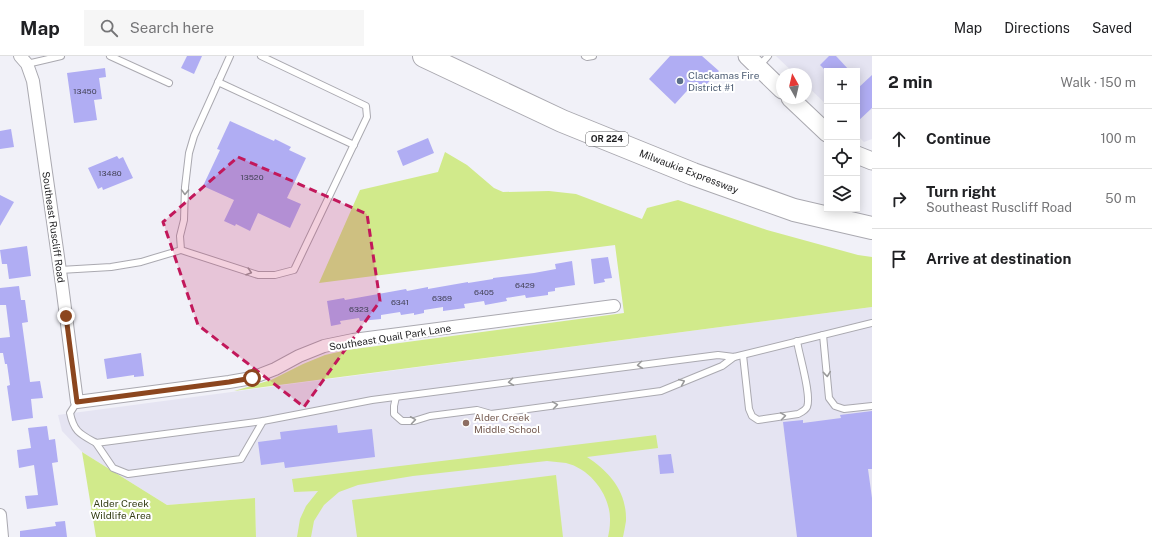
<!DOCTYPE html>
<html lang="en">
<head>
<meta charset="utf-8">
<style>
  :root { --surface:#fff; --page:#f6f6f6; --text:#202124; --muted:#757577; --line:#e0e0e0 }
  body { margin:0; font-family:"Public Sans",sans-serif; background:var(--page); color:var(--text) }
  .controls { position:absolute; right:12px; top:12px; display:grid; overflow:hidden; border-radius:0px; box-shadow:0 2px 10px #0003 }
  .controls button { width:36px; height:36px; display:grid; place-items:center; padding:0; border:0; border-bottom:1px solid var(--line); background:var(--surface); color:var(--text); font:20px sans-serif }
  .compass { position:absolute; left:776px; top:12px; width:36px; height:36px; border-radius:50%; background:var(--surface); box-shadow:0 2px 10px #0003; rotate:352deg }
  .stop { position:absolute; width:12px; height:12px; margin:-9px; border:3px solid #8c461e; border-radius:50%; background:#fff }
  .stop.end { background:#8c461e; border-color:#fff; box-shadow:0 1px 4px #0008 }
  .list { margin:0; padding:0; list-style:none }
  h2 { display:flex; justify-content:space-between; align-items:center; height:52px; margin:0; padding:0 16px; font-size:17px }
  h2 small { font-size:13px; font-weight:400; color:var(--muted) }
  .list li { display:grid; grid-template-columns:26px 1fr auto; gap:12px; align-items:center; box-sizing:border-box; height:60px; padding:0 16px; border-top:1px solid var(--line) }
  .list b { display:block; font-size:15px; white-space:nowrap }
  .list p { margin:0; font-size:13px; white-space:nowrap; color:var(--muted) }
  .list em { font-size:13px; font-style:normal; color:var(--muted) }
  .icon { flex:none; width:22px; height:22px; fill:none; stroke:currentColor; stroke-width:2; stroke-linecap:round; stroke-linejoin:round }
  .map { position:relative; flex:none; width:872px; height:481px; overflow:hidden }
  header { display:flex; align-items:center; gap:24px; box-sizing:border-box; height:56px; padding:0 20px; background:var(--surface); border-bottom:1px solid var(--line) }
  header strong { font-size:19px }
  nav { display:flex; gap:22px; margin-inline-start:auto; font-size:14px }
  .search { width:280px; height:36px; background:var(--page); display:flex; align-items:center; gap:10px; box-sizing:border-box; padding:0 14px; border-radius:0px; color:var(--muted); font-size:15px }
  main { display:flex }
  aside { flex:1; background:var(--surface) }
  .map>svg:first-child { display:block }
  .built { fill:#e5e4f2 }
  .green { fill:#d1ea8b }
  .building { fill:#b0adf3 }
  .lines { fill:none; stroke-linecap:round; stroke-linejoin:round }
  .lane-casing { stroke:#aaa9b0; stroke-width:8 }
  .street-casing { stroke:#aaa9b0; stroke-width:14 }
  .secondary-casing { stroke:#aaa9b0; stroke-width:19 }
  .highway-casing { stroke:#aaa9b0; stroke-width:24 }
  .lane { stroke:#fff; stroke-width:6 }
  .street { stroke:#fff; stroke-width:12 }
  .secondary { stroke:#fff; stroke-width:17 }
  .highway { stroke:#fff; stroke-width:22 }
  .oneway { stroke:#9a9a9b }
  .route { stroke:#8c461e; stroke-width:5 }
  .marked { fill:#c2185b; fill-opacity:0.2; stroke:#c2185b; stroke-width:3; stroke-dasharray:8 5; stroke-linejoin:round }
  .service-dot { fill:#5c6f8a; stroke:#fff; stroke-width:1.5 }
  .education-dot { fill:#8d6e63; stroke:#fff; stroke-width:1.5 }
  .labels { text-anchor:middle; stroke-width:4; stroke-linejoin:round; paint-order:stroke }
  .number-label { font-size:8px; fill:#434256 }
  .shield { fill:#fff; stroke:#626264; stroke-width:1 }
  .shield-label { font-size:9px; font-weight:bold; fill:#1f1f21 }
  .service-label { font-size:10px; fill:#4e5e75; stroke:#fff; text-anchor:start }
  .street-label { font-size:10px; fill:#1f1f21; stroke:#fff }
  .education-label { font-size:10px; fill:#785e54; stroke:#fff; text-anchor:start }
  .park-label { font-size:10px; fill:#363f17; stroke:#fff }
</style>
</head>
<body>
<header>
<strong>Map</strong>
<div class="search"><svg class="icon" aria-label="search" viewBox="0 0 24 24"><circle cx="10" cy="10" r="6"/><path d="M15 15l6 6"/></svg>Search here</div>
<nav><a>Map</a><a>Directions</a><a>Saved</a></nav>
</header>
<main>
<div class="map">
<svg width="872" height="481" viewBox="0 0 872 481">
  <rect width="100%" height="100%" fill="#f1f1f8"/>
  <g class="built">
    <path d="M776,0H872V83L864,86L857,79V15H827V49L806,29V18H795Z"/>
    <path d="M872,251V481H256L255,442L167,449L82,396L62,375L58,359Z"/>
  </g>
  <g class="green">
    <path d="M445,96L467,109L494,132L503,136L549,135L576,138L642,163L647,152L678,144L767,174L858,199L872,201V251L234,335L271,324L303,308L325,299L347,294L624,257L615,189L319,227L360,134L438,116Z"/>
    <path d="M656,379L658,392L587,401C610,416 627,436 626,465C625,471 624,476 623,481H608C609,476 610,471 610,465C611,440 591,413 566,407C560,406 553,406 547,405L413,420L358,429L339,436L324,449L314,465L311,481H297L300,463L306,450L318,435L294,436L292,423Z"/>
    <path d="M82,396L167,449L255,442L256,481H96Z"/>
    <path d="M556,419L563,481H357L352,444Z"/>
  </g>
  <g class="building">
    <path d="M187,0H202L194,18L181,12Z"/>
    <path d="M670,0H702L719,15L702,33L695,26L675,48L649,23Z"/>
    <path d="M829,0H836L850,15H826L820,9Z"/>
    <path d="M105,12L106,21L99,22L102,43L94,44L97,64L74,67L67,17Z"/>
    <path d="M872,19V52L857,66V33Z"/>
    <path d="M230,65L274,85L275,83L291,91L289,94L306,102L287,142L301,148L290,172L258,157L250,175L236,168L235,170L224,165L234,144L203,130L220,94L217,93Z"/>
    <path d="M11,73L14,91L0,93V75Z"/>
    <path d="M428,82L434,97L403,110L397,95Z"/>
    <path d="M117,100L119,103L123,101L133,122L103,134L102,131L98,133L88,112Z"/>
    <path d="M0,139L14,146L0,170Z"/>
    <path d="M27,190L31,220L9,223L7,208H2L0,194Z"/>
    <path d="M608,201L612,222L604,223L605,226L594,228L591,203Z"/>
    <path d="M572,205L575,229L555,232V235L548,236V239L526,242L525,239L506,242L507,245L485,249L484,245L464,248L465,252L443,255V251L424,254V257L414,259V257L401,259L400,256L381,259V263L360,265L359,262L340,265L341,268L331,270L327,245L344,242L345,244L406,233L407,235L428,231V233L468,226V227L493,223V222L534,217L556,213L555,208Z"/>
    <path d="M19,230L21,244H25L28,266L22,267L30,326L40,325L43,342L31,343L33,362L12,365L7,330L10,329L7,308H5L3,297H0V282L10,281L6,249H0V232Z"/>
    <path d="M141,297L144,320L134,321V319L107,323L104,303Z"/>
    <path d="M872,355V413H868L872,442V481H797L783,366L803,364V367L841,362L840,359Z"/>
    <path d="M337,369L338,377L372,373L375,401L285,412L284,406L261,409L258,386L281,383L280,376Z"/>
    <path d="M47,370L49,384L55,383L58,406L52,407L58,449L27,453L25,440L38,439L34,409L19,412L17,394L31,392L28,372Z"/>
    <path d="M671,398L674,417L660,418L658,399Z"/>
    <path d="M65,465L67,481H20V475L56,470L55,466Z"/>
  </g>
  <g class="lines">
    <defs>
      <g id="lane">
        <path d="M110,0L169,27"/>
        <path d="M230,0L194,80L189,97L185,131L184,164L180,180L181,194L258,219H275L294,214L367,61L366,50L261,0"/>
        <path d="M585,0L587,1L593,0"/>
        <path d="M27,8L61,0"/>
        <path d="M759,10L768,0"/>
        <path d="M218,26L354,89"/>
        <path d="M60,214L111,211L141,206L181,194"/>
        <path d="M823,279L829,342L835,350L844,353L872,350"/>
        <path d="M743,299L749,353L752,360L758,364L798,358C802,356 805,355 807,351C812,340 799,299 797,285"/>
        <path d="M396,341L394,350V358L402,365H414L430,360L477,354L491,358L661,335L722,310L734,301"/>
        <path d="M77,346L70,357C74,376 80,378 96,387L263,365L372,344L718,299L734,301L872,267"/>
        <path d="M96,387L113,412L128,418L241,403L263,365"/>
      </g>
      <g id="street">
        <path d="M20,0L27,8L33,25L62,229L77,346L229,326L252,322L275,313L299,300L324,290L353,284L614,250"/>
        <path d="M0,459L2,481"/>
      </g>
      <g id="secondary">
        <path d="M747,0L782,34"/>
        <path d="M790,42L827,77"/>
        <path d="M857,99L872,105"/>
      </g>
      <path id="highway" d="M424,0L562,65L693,118L794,154L872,172"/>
    </defs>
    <use href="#lane" class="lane-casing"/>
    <use href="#street" class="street-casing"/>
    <use href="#secondary" class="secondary-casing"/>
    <use href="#highway" class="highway-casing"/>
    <use href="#lane" class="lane"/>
    <use href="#street" class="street"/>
    <use href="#secondary" class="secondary"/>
    <use href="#highway" class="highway"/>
  </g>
  <defs><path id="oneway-chevron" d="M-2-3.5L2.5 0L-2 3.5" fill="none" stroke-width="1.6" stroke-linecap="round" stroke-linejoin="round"/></defs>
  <g class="oneway">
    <use href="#oneway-chevron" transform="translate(185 136) rotate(92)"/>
    <use href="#oneway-chevron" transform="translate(249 216) rotate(18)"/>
    <use href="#oneway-chevron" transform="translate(640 309) rotate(173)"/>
    <use href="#oneway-chevron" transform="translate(827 318) rotate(84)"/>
    <use href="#oneway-chevron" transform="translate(511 326) rotate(173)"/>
    <use href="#oneway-chevron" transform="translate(682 326) rotate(-23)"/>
    <use href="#oneway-chevron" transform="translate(555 349) rotate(-8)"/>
    <use href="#oneway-chevron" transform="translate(783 360) rotate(-8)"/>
    <use href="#oneway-chevron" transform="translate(413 364) rotate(-8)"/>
  </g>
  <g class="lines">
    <path class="route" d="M66,260L77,346L229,326L252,322"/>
  </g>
  <path class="marked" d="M238,101L367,158L380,245L304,351L198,269L163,166Z"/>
  <circle class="service-dot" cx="680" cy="25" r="4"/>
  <circle class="education-dot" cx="466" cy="367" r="4"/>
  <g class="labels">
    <g class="number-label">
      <text x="85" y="38">13450</text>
      <text x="110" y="120">13480</text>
      <text x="252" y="124">13520</text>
      <text x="525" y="232">6429</text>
      <text x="484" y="239">6405</text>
      <text x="442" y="245">6369</text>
      <text x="400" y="249">6341</text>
      <text x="359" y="256">6323</text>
    </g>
    <rect class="shield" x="586" y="76" width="42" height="14" rx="3"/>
    <g class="shield-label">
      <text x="607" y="86">OR 224</text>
    </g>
    <g class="service-label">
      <text x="688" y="23">Clackamas Fire<tspan x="688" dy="12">District #1</tspan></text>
    </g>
    <g class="street-label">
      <text transform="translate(689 115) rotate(21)" y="4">Milwaukie Expressway</text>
      <text transform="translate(54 171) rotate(82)" y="4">Southeast Ruscliff Road</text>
      <text transform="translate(390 281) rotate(-9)" y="4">Southeast Quail Park Lane</text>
    </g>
    <g class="education-label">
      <text x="474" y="365">Alder Creek<tspan x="474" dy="12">Middle School</tspan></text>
    </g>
    <g class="park-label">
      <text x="121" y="451">Alder Creek<tspan x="121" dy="12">Wildlife Area</tspan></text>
    </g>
  </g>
</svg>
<div class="controls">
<button>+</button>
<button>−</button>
<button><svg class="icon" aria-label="locate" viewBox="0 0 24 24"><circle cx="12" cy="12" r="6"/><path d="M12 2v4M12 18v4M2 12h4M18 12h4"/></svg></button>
<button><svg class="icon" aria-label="layers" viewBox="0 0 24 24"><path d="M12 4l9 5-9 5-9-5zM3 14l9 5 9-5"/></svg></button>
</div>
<svg class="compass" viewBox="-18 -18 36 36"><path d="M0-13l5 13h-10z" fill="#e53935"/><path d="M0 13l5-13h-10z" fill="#757577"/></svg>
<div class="stop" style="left:252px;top:322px"></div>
<div class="stop end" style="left:66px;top:260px"></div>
</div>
<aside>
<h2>2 min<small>Walk · 150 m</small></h2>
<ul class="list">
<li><svg class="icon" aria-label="ahead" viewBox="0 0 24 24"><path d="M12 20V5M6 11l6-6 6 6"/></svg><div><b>Continue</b></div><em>100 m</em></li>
<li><svg class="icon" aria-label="right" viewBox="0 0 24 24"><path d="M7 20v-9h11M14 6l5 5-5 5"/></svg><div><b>Turn right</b><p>Southeast Ruscliff Road</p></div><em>50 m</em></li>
<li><svg class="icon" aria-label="arrive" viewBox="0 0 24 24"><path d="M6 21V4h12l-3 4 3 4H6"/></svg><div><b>Arrive at destination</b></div></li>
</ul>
</aside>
</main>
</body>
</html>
